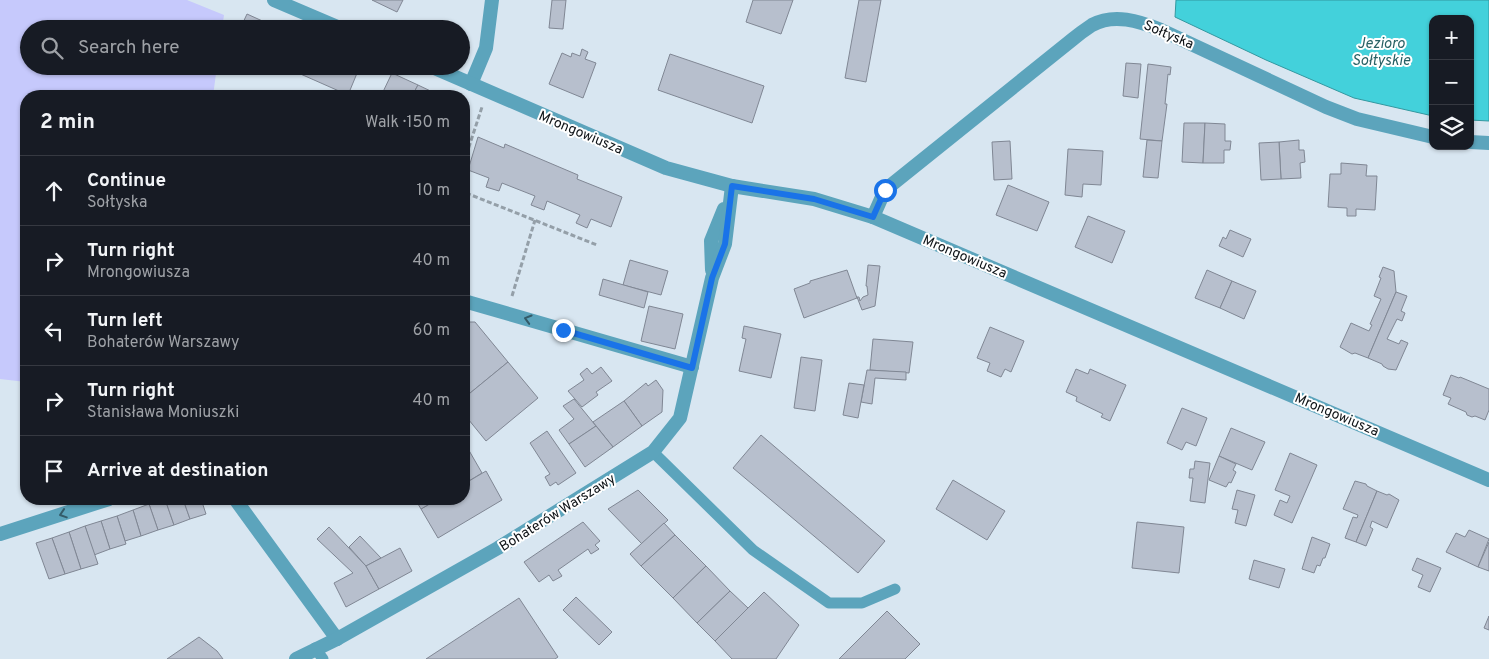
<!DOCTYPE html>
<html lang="en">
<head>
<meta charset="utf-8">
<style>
  :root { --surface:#171b24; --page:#242831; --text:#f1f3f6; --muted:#9ea1a6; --line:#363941 }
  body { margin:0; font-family:Overpass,sans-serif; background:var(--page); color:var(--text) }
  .controls { position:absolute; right:15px; top:15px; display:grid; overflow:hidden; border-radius:10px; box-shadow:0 1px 4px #0004 }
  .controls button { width:45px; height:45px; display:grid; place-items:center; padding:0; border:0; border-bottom:1px solid var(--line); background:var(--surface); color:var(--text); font:25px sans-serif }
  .stop { position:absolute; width:15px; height:15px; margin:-11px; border:4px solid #1a73e8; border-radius:50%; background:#fff }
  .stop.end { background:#1a73e8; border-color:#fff; box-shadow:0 1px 5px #0008 }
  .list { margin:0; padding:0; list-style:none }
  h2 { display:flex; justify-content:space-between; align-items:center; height:65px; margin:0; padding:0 20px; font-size:21px }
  h2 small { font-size:16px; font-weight:400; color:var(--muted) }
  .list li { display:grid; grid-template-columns:32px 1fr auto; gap:15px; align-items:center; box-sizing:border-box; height:70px; padding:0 20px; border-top:1px solid var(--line) }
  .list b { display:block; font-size:19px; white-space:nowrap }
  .list p { margin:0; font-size:16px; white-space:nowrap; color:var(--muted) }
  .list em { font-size:16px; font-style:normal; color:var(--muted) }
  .icon { flex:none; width:28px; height:28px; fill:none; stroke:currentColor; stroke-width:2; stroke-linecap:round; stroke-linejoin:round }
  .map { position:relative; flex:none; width:1489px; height:659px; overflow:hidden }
  .search { position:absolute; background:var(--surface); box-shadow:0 1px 4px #0004; left:20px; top:20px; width:450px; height:55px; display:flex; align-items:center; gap:12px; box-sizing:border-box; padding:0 18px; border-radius:28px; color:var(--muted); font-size:19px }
  .panel { position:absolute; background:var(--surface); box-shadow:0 1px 4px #0004; left:20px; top:90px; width:450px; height:415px; border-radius:20px }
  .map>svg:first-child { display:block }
  .green { fill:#c6c9fc }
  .water { fill:#43d1db; stroke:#3398a0 }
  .building { fill:#b7bfcd; stroke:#808794 }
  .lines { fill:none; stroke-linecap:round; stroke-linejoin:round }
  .path { stroke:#949fa8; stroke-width:3; stroke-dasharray:5 2.5; stroke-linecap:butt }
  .service { stroke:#5ca4bc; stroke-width:11 }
  .minor { stroke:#5ca4bc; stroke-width:14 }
  .tertiary { stroke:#5ca4bc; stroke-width:14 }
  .oneway { stroke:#345b69 }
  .route { stroke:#1a73e8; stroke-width:6 }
  .labels { text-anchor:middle; stroke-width:4; stroke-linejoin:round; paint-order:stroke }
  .street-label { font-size:14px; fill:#0d1216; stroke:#fff }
  .water-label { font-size:15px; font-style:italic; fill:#286165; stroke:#fff }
</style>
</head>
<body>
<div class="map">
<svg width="1489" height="659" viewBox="0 0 1489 659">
  <rect width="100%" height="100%" fill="#d8e6f1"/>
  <path class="green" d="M0,0H187L224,15L222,29H29V66H217L213,96H26V382L0,379Z"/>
  <path class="water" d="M1176,0H1489V121L1470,120V19H1433V116L1354,98L1266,60L1175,17Z"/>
  <g class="building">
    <path d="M372,0H403L397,12Z"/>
    <path d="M552,0H566L563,29L549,28Z"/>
    <path d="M753,0H793L781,34L746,22Z"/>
    <path d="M859,0H881L866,82L845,78Z"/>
    <path d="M247,14L280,29H240Z"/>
    <path d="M582,49L588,52L585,59L596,63L583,98L549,84L562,53L571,57L572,53L580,56Z"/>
    <path d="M670,54L764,86L752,123L658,90Z"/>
    <path d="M1126,63L1141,64L1138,98L1123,96Z"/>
    <path d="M1148,64L1171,67L1170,75L1168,74L1165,104H1167L1162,141L1140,139Z"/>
    <path d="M298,66H360L348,95L296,72Z"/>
    <path d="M392,73L418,85L412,96H381Z"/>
    <path d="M418,85L441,96H412Z"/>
    <path d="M1184,123H1205L1203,163L1182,162Z"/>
    <path d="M1205,123L1225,124V141H1231L1230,150H1224V163H1203Z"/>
    <path d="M478,137L504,148L505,144L578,175L577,179L622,197L611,227L591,219L587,228L576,223L580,215L547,201L544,210L531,205L535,196L502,183L499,191L486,187L489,178L468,170Z"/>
    <path d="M1147,140L1162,141L1158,178L1143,177Z"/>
    <path d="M1299,140V150H1304L1305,162L1300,163L1301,178L1281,179L1279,142Z"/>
    <path d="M1010,141L1012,179L994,180L992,142Z"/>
    <path d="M1279,142L1281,179L1261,180L1259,143Z"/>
    <path d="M1068,149L1103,151L1101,185L1083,184L1082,197L1065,195Z"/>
    <path d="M1341,163L1367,165L1366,176H1377L1375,210L1356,209V216H1347V208L1328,207L1330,174H1341Z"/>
    <path d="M1008,185L1049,202L1037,231L996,215Z"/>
    <path d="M1088,216L1125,231L1112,263L1075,247Z"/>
    <path d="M1230,230L1251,239L1243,257L1219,246L1223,237L1226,239Z"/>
    <path d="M630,260L668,271L661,295L623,285Z"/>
    <path d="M868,265L880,266L875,306L862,310L857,297H859L860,301L863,297L868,295L867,286H866Z"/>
    <path d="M1383,267L1394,271L1396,292L1368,358L1355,353L1352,354L1340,347L1351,323L1369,331L1372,325L1370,324L1381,299L1374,296L1381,278L1379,277Z"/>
    <path d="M847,270L857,298L804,318L794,289L810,283V281Z"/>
    <path d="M1207,270L1232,281L1220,308L1195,298Z"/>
    <path d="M603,279L648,292L644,308L599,295Z"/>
    <path d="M1232,281L1256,291L1244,319L1220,308Z"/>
    <path d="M1396,292L1407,296L1401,311L1405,313L1402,321L1397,319L1387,339L1399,344L1401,340L1408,343L1396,370L1388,369L1383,366L1382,364L1368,358Z"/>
    <path d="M649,306L683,314L675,349L641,341Z"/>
    <path d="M465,322H475L508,362L464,398Z"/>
    <path d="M744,326L781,334L771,378L739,371L746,339L742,338Z"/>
    <path d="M990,327L1024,341L1011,372L1005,369L1001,377L987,371L990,363L977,358Z"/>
    <path d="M873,339L913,342L909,373L870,370Z"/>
    <path d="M801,357L822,360L815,411L794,408Z"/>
    <path d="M508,362L538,398L486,441L464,414V398Z"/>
    <path d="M601,367L612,381L596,392L598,395L582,407L568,391L584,380L580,374L587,368L592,374Z"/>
    <path d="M1076,369L1088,374L1090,369L1126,385L1110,421L1101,417L1103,414L1076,401L1077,397L1066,392Z"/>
    <path d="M867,370L906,372V380L875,378L872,404L861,402Z"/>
    <path d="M1451,375L1459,378L1460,377L1489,389V410L1485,420L1475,416L1472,417L1467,415L1466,412L1448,404L1451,398L1443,395Z"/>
    <path d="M656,380L663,390L662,412L642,426L624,401L646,383L648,386Z"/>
    <path d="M849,383L864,385L858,418L843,415Z"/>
    <path d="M574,399L596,426L569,444L559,430L574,419L563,406Z"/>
    <path d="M624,401L642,426L613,447L593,422Z"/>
    <path d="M1182,408L1207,418L1196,446L1186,442L1182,450L1167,443Z"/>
    <path d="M596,426L613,447L585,467L569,444Z"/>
    <path d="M1231,428L1265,442L1252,470L1219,456Z"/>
    <path d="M547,431L576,473L558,485L556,482L550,486L545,477L550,474L530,443Z"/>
    <path d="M761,435L885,541L858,573L733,468Z"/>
    <path d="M467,447L482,473L464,484V449Z"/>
    <path d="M1290,453L1317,465L1292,523L1274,515L1280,500L1287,503L1290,496L1275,490Z"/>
    <path d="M1219,456L1236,464L1233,470L1236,472L1231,483L1229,482L1226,487L1209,480Z"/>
    <path d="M1195,461L1210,463L1205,503L1190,501L1193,478H1189L1190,469H1194Z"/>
    <path d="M486,471L502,500L438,538L421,509L438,499H464V484Z"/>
    <path d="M953,480L1005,511L987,540L936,509Z"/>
    <path d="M1355,481L1366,484L1367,486L1377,491L1356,542L1345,538L1353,517L1357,518L1358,515L1343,509Z"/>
    <path d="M638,490L668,520L642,544L608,509Z"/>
    <path d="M1237,490L1255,495L1246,526L1235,523L1238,510L1232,509Z"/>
    <path d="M1377,491L1387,495L1389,494L1399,500L1387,528L1372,521L1370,527L1373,529L1366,546L1356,542Z"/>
    <path d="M165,499L174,525L158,530L149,504Z"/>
    <path d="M165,499H183L190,519L174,525Z"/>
    <path d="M183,499H201L206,514L190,519Z"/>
    <path d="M415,499H438L421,509Z"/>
    <path d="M149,504L158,530L141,536L133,510Z"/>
    <path d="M133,510L141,536L125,541L117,516Z"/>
    <path d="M117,516L126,544L110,549L101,521Z"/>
    <path d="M101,521L110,549L94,555L85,526Z"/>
    <path d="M583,522L600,541L595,545L599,549L591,554L588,549L558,570L562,576L553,581L549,575L539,582L524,562Z"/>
    <path d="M1137,522L1184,527L1179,573L1132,568Z"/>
    <path d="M664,523L675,535L641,566L630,554Z"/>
    <path d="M85,526L98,564L81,569L69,532Z"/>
    <path d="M329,527L366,566L379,589L346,607L334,583L353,573L317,539Z"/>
    <path d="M1469,530L1489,539L1478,567L1446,552L1456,533L1465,537Z"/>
    <path d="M69,532L81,569L65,574L52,538Z"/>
    <path d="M675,535L706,566L673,598L641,566Z"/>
    <path d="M360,536L381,558L366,566L349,547Z"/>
    <path d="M1312,537L1330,544L1325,558H1323L1320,566L1317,565L1314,573L1302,569Z"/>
    <path d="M52,538L65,574L49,579L36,543Z"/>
    <path d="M1489,542V571L1478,567Z"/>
    <path d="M400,548L412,571L379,589L366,566Z"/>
    <path d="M1417,558L1441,568L1430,592L1418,587L1423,575L1412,570Z"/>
    <path d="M1254,560L1285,569L1279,588L1249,579Z"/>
    <path d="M706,566L730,591L697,623L673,598Z"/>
    <path d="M730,591L748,608L715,641L697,623Z"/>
    <path d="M764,592L799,625L776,659H732L715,641Z"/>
    <path d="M576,597L612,632L599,645L563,610Z"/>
    <path d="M519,598L558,657L555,659H426Z"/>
    <path d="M887,611L920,644L905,659H839Z"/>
    <path d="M1489,616V630L1484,628Z"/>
    <path d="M199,637L217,651L223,659H167Z"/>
  </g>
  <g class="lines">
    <g class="path">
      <path d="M464,162L482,107"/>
      <path d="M464,183L468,200L464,215"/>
      <path d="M466,193L597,245"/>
      <path d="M512,296L535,220"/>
    </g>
    <g class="service">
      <path d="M653,452L753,550L829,603H862L895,589"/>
      <path d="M315,648L323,659"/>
    </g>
    <g class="minor">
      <path d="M471,84L486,48L492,0"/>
      <path d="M1470,142L1489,143"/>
      <path d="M873,217L885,190L1073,39C1079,34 1086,29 1092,25C1114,13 1139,21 1161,30L1326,107L1357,119L1433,137"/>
      <path d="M712,270L711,241L724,209"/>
      <path d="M464,301L692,367"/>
      <path d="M235,499L337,639"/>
      <path d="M0,534L109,499"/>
      <path d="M296,659L337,639L498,548L653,452L680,418L712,278L725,244L732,186"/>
    </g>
    <g class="tertiary">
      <path d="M274,0L342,29"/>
      <path d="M430,66L666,168L732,186L814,199L873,217L1489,480"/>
    </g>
  </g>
  <defs><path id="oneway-chevron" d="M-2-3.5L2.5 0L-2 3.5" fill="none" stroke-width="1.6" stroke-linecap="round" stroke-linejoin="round" transform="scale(1.25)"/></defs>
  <g class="oneway">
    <use href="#oneway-chevron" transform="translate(528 319) rotate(-164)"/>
    <use href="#oneway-chevron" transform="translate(63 514) rotate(162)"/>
  </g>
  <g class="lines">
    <path class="route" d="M563,330L692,368L712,278L725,244L732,186L814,199L873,217L885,190"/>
  </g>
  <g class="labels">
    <g class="street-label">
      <text transform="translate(1169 34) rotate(23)" y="5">Sołtyska</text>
      <text transform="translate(581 132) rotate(23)" y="5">Mrongowiusza</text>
      <text transform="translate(965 256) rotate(23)" y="5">Mrongowiusza</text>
      <text transform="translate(1337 414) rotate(23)" y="5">Mrongowiusza</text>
      <text transform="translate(557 512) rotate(-32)" y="5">Bohaterów Warszawy</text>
    </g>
    <g class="water-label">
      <text x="1381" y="48">Jezioro<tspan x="1381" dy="17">Sołtyskie</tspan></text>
    </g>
  </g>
</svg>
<div class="controls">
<button>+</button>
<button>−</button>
<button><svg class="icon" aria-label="layers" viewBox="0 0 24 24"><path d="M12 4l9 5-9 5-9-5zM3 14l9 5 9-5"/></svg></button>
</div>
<div class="stop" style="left:885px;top:190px"></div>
<div class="stop end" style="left:563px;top:330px"></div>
<div class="search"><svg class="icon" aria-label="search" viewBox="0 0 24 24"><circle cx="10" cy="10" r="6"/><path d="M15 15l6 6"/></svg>Search here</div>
<section class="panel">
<h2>2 min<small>Walk · 150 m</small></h2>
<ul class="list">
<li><svg class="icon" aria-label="ahead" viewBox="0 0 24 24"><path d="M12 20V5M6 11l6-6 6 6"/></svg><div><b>Continue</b><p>Sołtyska</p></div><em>10 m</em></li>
<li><svg class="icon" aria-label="right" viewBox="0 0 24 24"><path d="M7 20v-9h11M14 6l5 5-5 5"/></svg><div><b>Turn right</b><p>Mrongowiusza</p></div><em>40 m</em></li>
<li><svg class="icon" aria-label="left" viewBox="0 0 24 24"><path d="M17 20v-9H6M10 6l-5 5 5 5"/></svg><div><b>Turn left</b><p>Bohaterów Warszawy</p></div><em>60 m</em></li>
<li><svg class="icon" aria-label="right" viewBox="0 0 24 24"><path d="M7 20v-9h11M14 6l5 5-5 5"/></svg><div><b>Turn right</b><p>Stanisława Moniuszki</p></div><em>40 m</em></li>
<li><svg class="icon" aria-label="arrive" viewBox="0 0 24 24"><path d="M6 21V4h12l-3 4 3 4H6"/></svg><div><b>Arrive at destination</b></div></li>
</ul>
</section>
</div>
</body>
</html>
